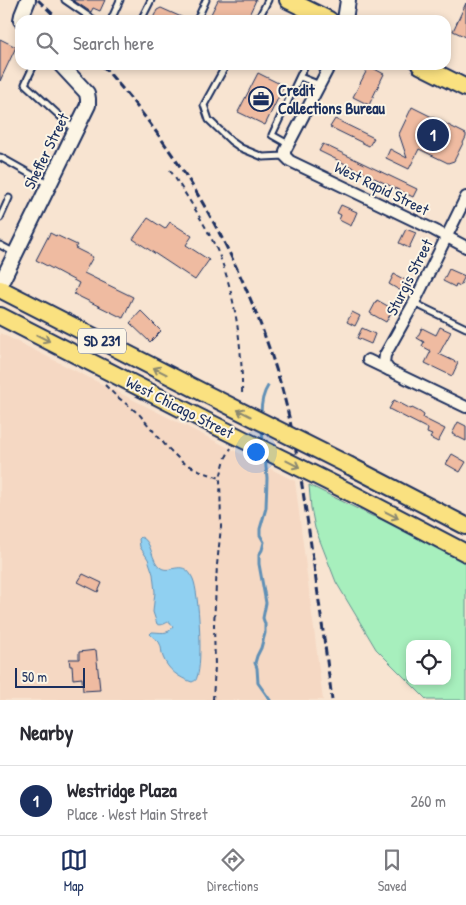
<!DOCTYPE html>
<html lang="en">
<head>
<meta charset="utf-8">
<style>
  :root { --surface:#fff; --page:#f2f2f3; --text:#2b2b33; --muted:#7c7c81; --line:#e1e1e2; --accent:#1b2f5e }
  body { margin:0; font-family:"Patrick Hand",sans-serif; background:var(--page); color:var(--text) }
  .controls { position:absolute; right:15px; bottom:15px; display:grid; overflow:hidden; border-radius:10px; box-shadow:0 2px 8px #0003 }
  .controls button { width:45px; height:45px; display:grid; place-items:center; padding:0; border:0; border-bottom:1px solid var(--line); background:var(--surface); color:var(--text); font:25px sans-serif }
  .scale { position:absolute; left:15px; bottom:12px; width:70px; box-sizing:border-box; padding-left:5px; border:2px solid #1b2f5e; border-top:0; font-size:14px; line-height:18px; white-space:nowrap; color:#1b2f5e; -webkit-text-stroke:4px #fcf5e5; paint-order:stroke }
  .you { position:absolute; left:255px; top:451px; width:18px; height:18px; margin:-12px; border:4px solid #fff; border-radius:50%; background:#1a73e8; box-shadow:0 0 0 8px #1a73e833 }
  .badge { display:grid; place-items:center; width:32px; height:32px; border-radius:50%; background:var(--accent); color:#fff; font-size:16px; font-weight:700 }
  .pin { position:absolute; translate:-50% -50%; border:2px solid #fff; box-shadow:0 1px 5px #0006 }
  .list { margin:0; padding:0; list-style:none }
  h2 { display:flex; justify-content:space-between; align-items:center; height:65px; margin:0; padding:0 20px; font-size:21px }
  h2 small { font-size:16px; font-weight:400; color:var(--muted) }
  .list li { display:grid; grid-template-columns:32px 1fr auto; gap:15px; align-items:center; box-sizing:border-box; height:70px; padding:0 20px; border-top:1px solid var(--line) }
  .list b { display:block; font-size:19px; white-space:nowrap }
  .list p { margin:0; font-size:16px; white-space:nowrap; color:var(--muted) }
  .list em { font-size:16px; font-style:normal; color:var(--muted) }
  .icon { flex:none; width:28px; height:28px; fill:none; stroke:currentColor; stroke-width:2; stroke-linecap:round; stroke-linejoin:round }
  .map { position:relative; flex:none; width:466px; height:700px; overflow:hidden }
  .search { position:absolute; background:var(--surface); box-shadow:0 2px 8px #0003; left:15px; right:15px; top:15px; height:55px; display:flex; align-items:center; gap:12px; box-sizing:border-box; padding:0 18px; border-radius:15px; color:var(--muted); font-size:19px }
  .sheet { height:135px; background:var(--surface) }
  nav { display:flex; justify-content:space-around; align-items:center; box-sizing:border-box; height:70px; border-top:1px solid var(--line); background:var(--surface); font-size:14px; color:var(--muted) }
  nav a { display:grid; justify-items:center; gap:2px }
  nav .on { color:var(--accent) }
  .map>svg:first-child { display:block }
  .built { fill:#f5d8c3 }
  .green { fill:#a7efbd; stroke:#618f8e; fill-rule:evenodd }
  .water { fill:#90d0f1; stroke:#6190b6 }
  .lines { fill:none; stroke-linecap:round; stroke-linejoin:round }
  .stream { stroke:#6190b6; stroke-width:3 }
  .building { fill:#efbba1; stroke:#1b2f5e }
  .service-casing { stroke:#1b2f5e; stroke-width:9 }
  .minor-casing { stroke:#1b2f5e; stroke-width:14 }
  .tertiary-casing { stroke:#1b2f5e; stroke-width:18 }
  .primary-casing { stroke:#1b2f5e; stroke-width:20 }
  .path { stroke:#1b2f5e; stroke-width:2; stroke-dasharray:5 4; stroke-linecap:butt }
  .service { stroke:#fcf5e5; stroke-width:5 }
  .minor { stroke:#fcf5e5; stroke-width:10 }
  .tertiary { stroke:#fcf5e5; stroke-width:14 }
  .primary { stroke:#fae180; stroke-width:16 }
  .rail { stroke:#1b2f5e; stroke-width:3; stroke-dasharray:8 4; stroke-linecap:butt }
  .primary-bridge-casing { stroke:#1b2f5e; stroke-width:20; stroke-linecap:butt }
  .primary-bridge { stroke:#fae180; stroke-width:16 }
  .oneway { stroke:#8a886f }
  .labels { text-anchor:middle; stroke-width:4; stroke-linejoin:round; paint-order:stroke }
  .shield { fill:#fcf5e5; stroke:#5e6a86; stroke-width:1 }
  .shield-label { font-size:15px; font-weight:bold; fill:#1b2f5e }
  .poi-label { font-size:16px; font-weight:bold; fill:#1b2f5e; stroke:#fcf5e5; text-anchor:start }
  .street-label { font-size:16px; fill:#1b2f5e; stroke:#fcf5e5 }
</style>
</head>
<body>
<div class="map">
<svg width="466" height="700" viewBox="0 0 466 700">
  <rect width="100%" height="100%" fill="#f8e4d1"/>
  <filter id="ink" filterUnits="userSpaceOnUse"><feTurbulence type="fractalNoise" baseFrequency=".02" numOctaves="2"/><feDisplacementMap in="SourceGraphic" scale="10" xChannelSelector="R" yChannelSelector="G"/><feConvolveMatrix kernelMatrix="1 2 1 2 8 2 1 2 1" color-interpolation-filters="sRGB"/></filter>
  <g filter="url(#ink)">
    <path class="built" d="M0,333L295,481L323,700H0Z"/>
    <path class="green" d="M309,485L372,516L389,522L466,562V700H427L376,649L336,582L315,528L311,508ZM410,644H447V681H410Z"/>
    <path class="water" d="M141,537C153,541 150,561 161,568C171,574 184,558 193,579C199,592 203,664 197,677C196,681 196,680 192,682C179,678 168,670 163,657C161,652 162,646 159,642C156,638 153,638 150,634L152,632C160,632 168,635 173,627L170,622H168C164,624 161,626 157,624L153,612L155,592L153,574L148,559L140,547L139,539Z"/>
    <g class="lines">
      <g class="stream">
        <path d="M261,415C261,404 262,395 268,386"/>
        <path d="M262,429L263,442"/>
        <path d="M265,456L267,478L266,508L260,529V535L264,542L262,550L259,555V564L266,603L263,618L265,624V633L261,648L257,656L255,663L257,668L258,683L270,700"/>
      </g>
    </g>
    <g class="building">
      <path d="M73,0H105L100,11L93,8L91,12Z"/>
      <path d="M218,0H256L249,15L247,14L244,20H208Z"/>
      <path d="M466,3V37L453,31Z"/>
      <path d="M161,8L188,20H152L157,10Z"/>
      <path d="M0,39L16,47L0,81Z"/>
      <path d="M369,66L384,74L369,105L353,97Z"/>
      <path d="M258,73L284,86L265,125L238,112Z"/>
      <path d="M412,107L466,134V137L454,161L448,163L419,149L409,169L386,158L390,149L407,158L399,134Z"/>
      <path d="M335,119L374,138L369,146L330,127Z"/>
      <path d="M323,144L417,189L413,197L319,151Z"/>
      <path d="M341,205L357,212L351,226L339,220L341,215L337,213Z"/>
      <path d="M148,218L165,229L170,222L192,236L186,245L209,260L195,280L133,239Z"/>
      <path d="M406,229L416,233L409,248L399,243Z"/>
      <path d="M50,233L56,236V235L77,245L75,248L93,257L84,273L133,297L123,318L74,294L79,283L36,260Z"/>
      <path d="M449,269L465,276L460,286L456,284L455,287L443,281Z"/>
      <path d="M394,274L407,281L401,291L389,284Z"/>
      <path d="M377,300L393,309L386,322L370,313Z"/>
      <path d="M141,311L161,331L150,342L130,323Z"/>
      <path d="M352,312L360,316L355,326L347,322Z"/>
      <path d="M440,327L451,332L439,354L458,363L452,376L425,363L431,351L422,346L424,342L417,338L422,328L436,335Z"/>
      <path d="M362,328L375,334L371,344L357,338Z"/>
      <path d="M394,400L411,409L412,408L420,412L424,415L423,418L445,429L438,442L430,438L432,435L427,433L428,429L389,409Z"/>
      <path d="M458,422L466,426V441L452,434Z"/>
      <path d="M452,454L466,462L460,472L446,464Z"/>
      <path d="M83,574L102,583L98,592L78,582Z"/>
      <path d="M96,650L100,690L83,691L82,678L73,679L72,666H70L69,659H79V652Z"/>
    </g>
    <g class="lines">
      <defs>
        <g id="service">
          <path d="M65,0L94,20"/>
          <path d="M111,20L120,0"/>
          <path d="M141,20L151,0"/>
          <path d="M197,20L206,0"/>
          <path d="M258,20L268,0"/>
          <path d="M34,65L25,84L75,130"/>
          <path d="M226,65L204,105L209,120L231,141L241,148L263,157L285,156"/>
          <path d="M300,77L320,85"/>
          <path d="M288,144L272,135L305,65"/>
          <path d="M0,157L48,184"/>
          <path d="M0,218L9,198"/>
          <path d="M0,245L15,253"/>
          <path d="M414,303L466,328"/>
        </g>
        <g id="minor">
          <path d="M330,65L285,151V156L290,161L434,230L466,247"/>
          <path d="M368,360L466,407"/>
          <path d="M389,370L384,363L385,355L414,303L466,197"/>
        </g>
        <g id="tertiary">
          <path d="M21,20L22,15L28,0"/>
          <path d="M345,20L348,0"/>
          <path d="M0,285L88,105V99L87,93L61,65"/>
        </g>
        <g id="primary">
          <path d="M288,0L329,20"/>
          <path d="M420,65L466,88"/>
          <path d="M0,289L204,393"/>
          <path d="M0,316L202,419"/>
          <path d="M350,466L466,526"/>
          <path d="M349,492L466,553"/>
        </g>
      </defs>
      <use href="#service" class="service-casing"/>
      <use href="#minor" class="minor-casing"/>
      <use href="#tertiary" class="tertiary-casing"/>
      <use href="#primary" class="primary-casing"/>
      <g class="path">
        <path d="M170,170C188,198 207,226 220,257C236,298 243,353 242,397"/>
        <path d="M105,385L115,395L139,414L166,446L182,462L203,472L220,478"/>
        <path d="M213,700L215,666L214,625L217,565L221,527L220,478L225,459L231,448"/>
      </g>
      <use href="#service" class="service"/>
      <use href="#minor" class="minor"/>
      <use href="#tertiary" class="tertiary"/>
      <use href="#primary" class="primary"/>
      <g class="rail">
        <path d="M38,0L59,20"/>
        <path d="M102,65C183,156 240,255 277,372C293,423 301,478 309,531C317,587 325,644 332,700"/>
      </g>
      <defs>
        <g id="primary-bridge">
          <path d="M204,393L350,466"/>
          <path d="M202,419L349,492"/>
        </g>
      </defs>
      <use href="#primary-bridge" class="primary-bridge-casing"/>
      <use href="#primary-bridge" class="primary-bridge"/>
    </g>
    <defs><path id="oneway-shaft" d="M-6 0H5M1.5-3L5.5 0L1.5 3" fill="none" stroke-width="1.6" stroke-linecap="round" stroke-linejoin="round" transform="scale(1.25)"/></defs>
    <g class="oneway">
      <use href="#oneway-shaft" transform="translate(43 338) rotate(27)"/>
      <use href="#oneway-shaft" transform="translate(160 371) rotate(-153)"/>
      <use href="#oneway-shaft" transform="translate(244 413) rotate(-153)"/>
      <use href="#oneway-shaft" transform="translate(293 464) rotate(27)"/>
      <use href="#oneway-shaft" transform="translate(392 515) rotate(27)"/>
    </g>
  </g>
  <defs>
    <symbol id="office-ring" viewBox="-11 -11 22 22"><circle r="9.5" fill="#fcf5e5" stroke="#1b2f5e" stroke-width="1.5"/><path d="M-6-3h4V-5.5h4V-3h4V5H-6ZM-1-4.5V-3h2v-1.5ZM-6 0V1H6V0Z" fill="#1b2f5e"/></symbol>
  </defs>
  <g fill-rule="evenodd">
    <use href="#office-ring" x="247" y="85" width="28" height="28"/>
  </g>
  <g class="labels">
    <rect class="shield" x="78" y="328.5" width="48" height="25" rx="4"/>
    <g class="shield-label">
      <text x="102" y="346">SD 231</text>
    </g>
    <g class="poi-label">
      <text x="278" y="96">Credit<tspan x="278" dy="18">Collections Bureau</tspan></text>
    </g>
    <g class="street-label">
      <text transform="translate(46 151) rotate(-64)" y="6">Sheffer Street</text>
      <text transform="translate(382 188) rotate(26)" y="6">West Rapid Street</text>
      <text transform="translate(409 277) rotate(-63)" y="6">Sturgis Street</text>
      <text transform="translate(180 407) rotate(27)" y="6">West Chicago Street</text>
    </g>
  </g>
</svg>
<div class="controls">
<button><svg class="icon" aria-label="locate" viewBox="0 0 24 24"><circle cx="12" cy="12" r="6"/><path d="M12 2v4M12 18v4M2 12h4M18 12h4"/></svg></button>
</div>
<div class="scale">50 m</div>
<div class="you"></div>
<div class="pin badge" style="left:433px;top:135px">1</div>
<div class="search"><svg class="icon" aria-label="search" viewBox="0 0 24 24"><circle cx="10" cy="10" r="6"/><path d="M15 15l6 6"/></svg>Search here</div>
</div>
<section class="sheet">
<h2>Nearby<small></small></h2>
<ul class="list">
<li><span class="badge">1</span><div><b>Westridge Plaza</b><p>Place · West Main Street</p></div><em>260 m</em></li>
</ul>
</section>
<nav>
<a class="on"><svg class="icon" aria-label="map" viewBox="0 0 24 24"><path d="M3 6l6-2 6 2 6-2v14l-6 2-6-2-6 2zM9 4v14M15 6v14"/></svg>Map</a>
<a><svg class="icon" aria-label="directions" viewBox="0 0 24 24"><path d="M12 3l9 9-9 9-9-9zM9 14v-3h6M13 9l2 2-2 2"/></svg>Directions</a>
<a><svg class="icon" aria-label="saved" viewBox="0 0 24 24"><path d="M7 4h10v16l-5-4-5 4z"/></svg>Saved</a>
</nav>
</body>
</html>
